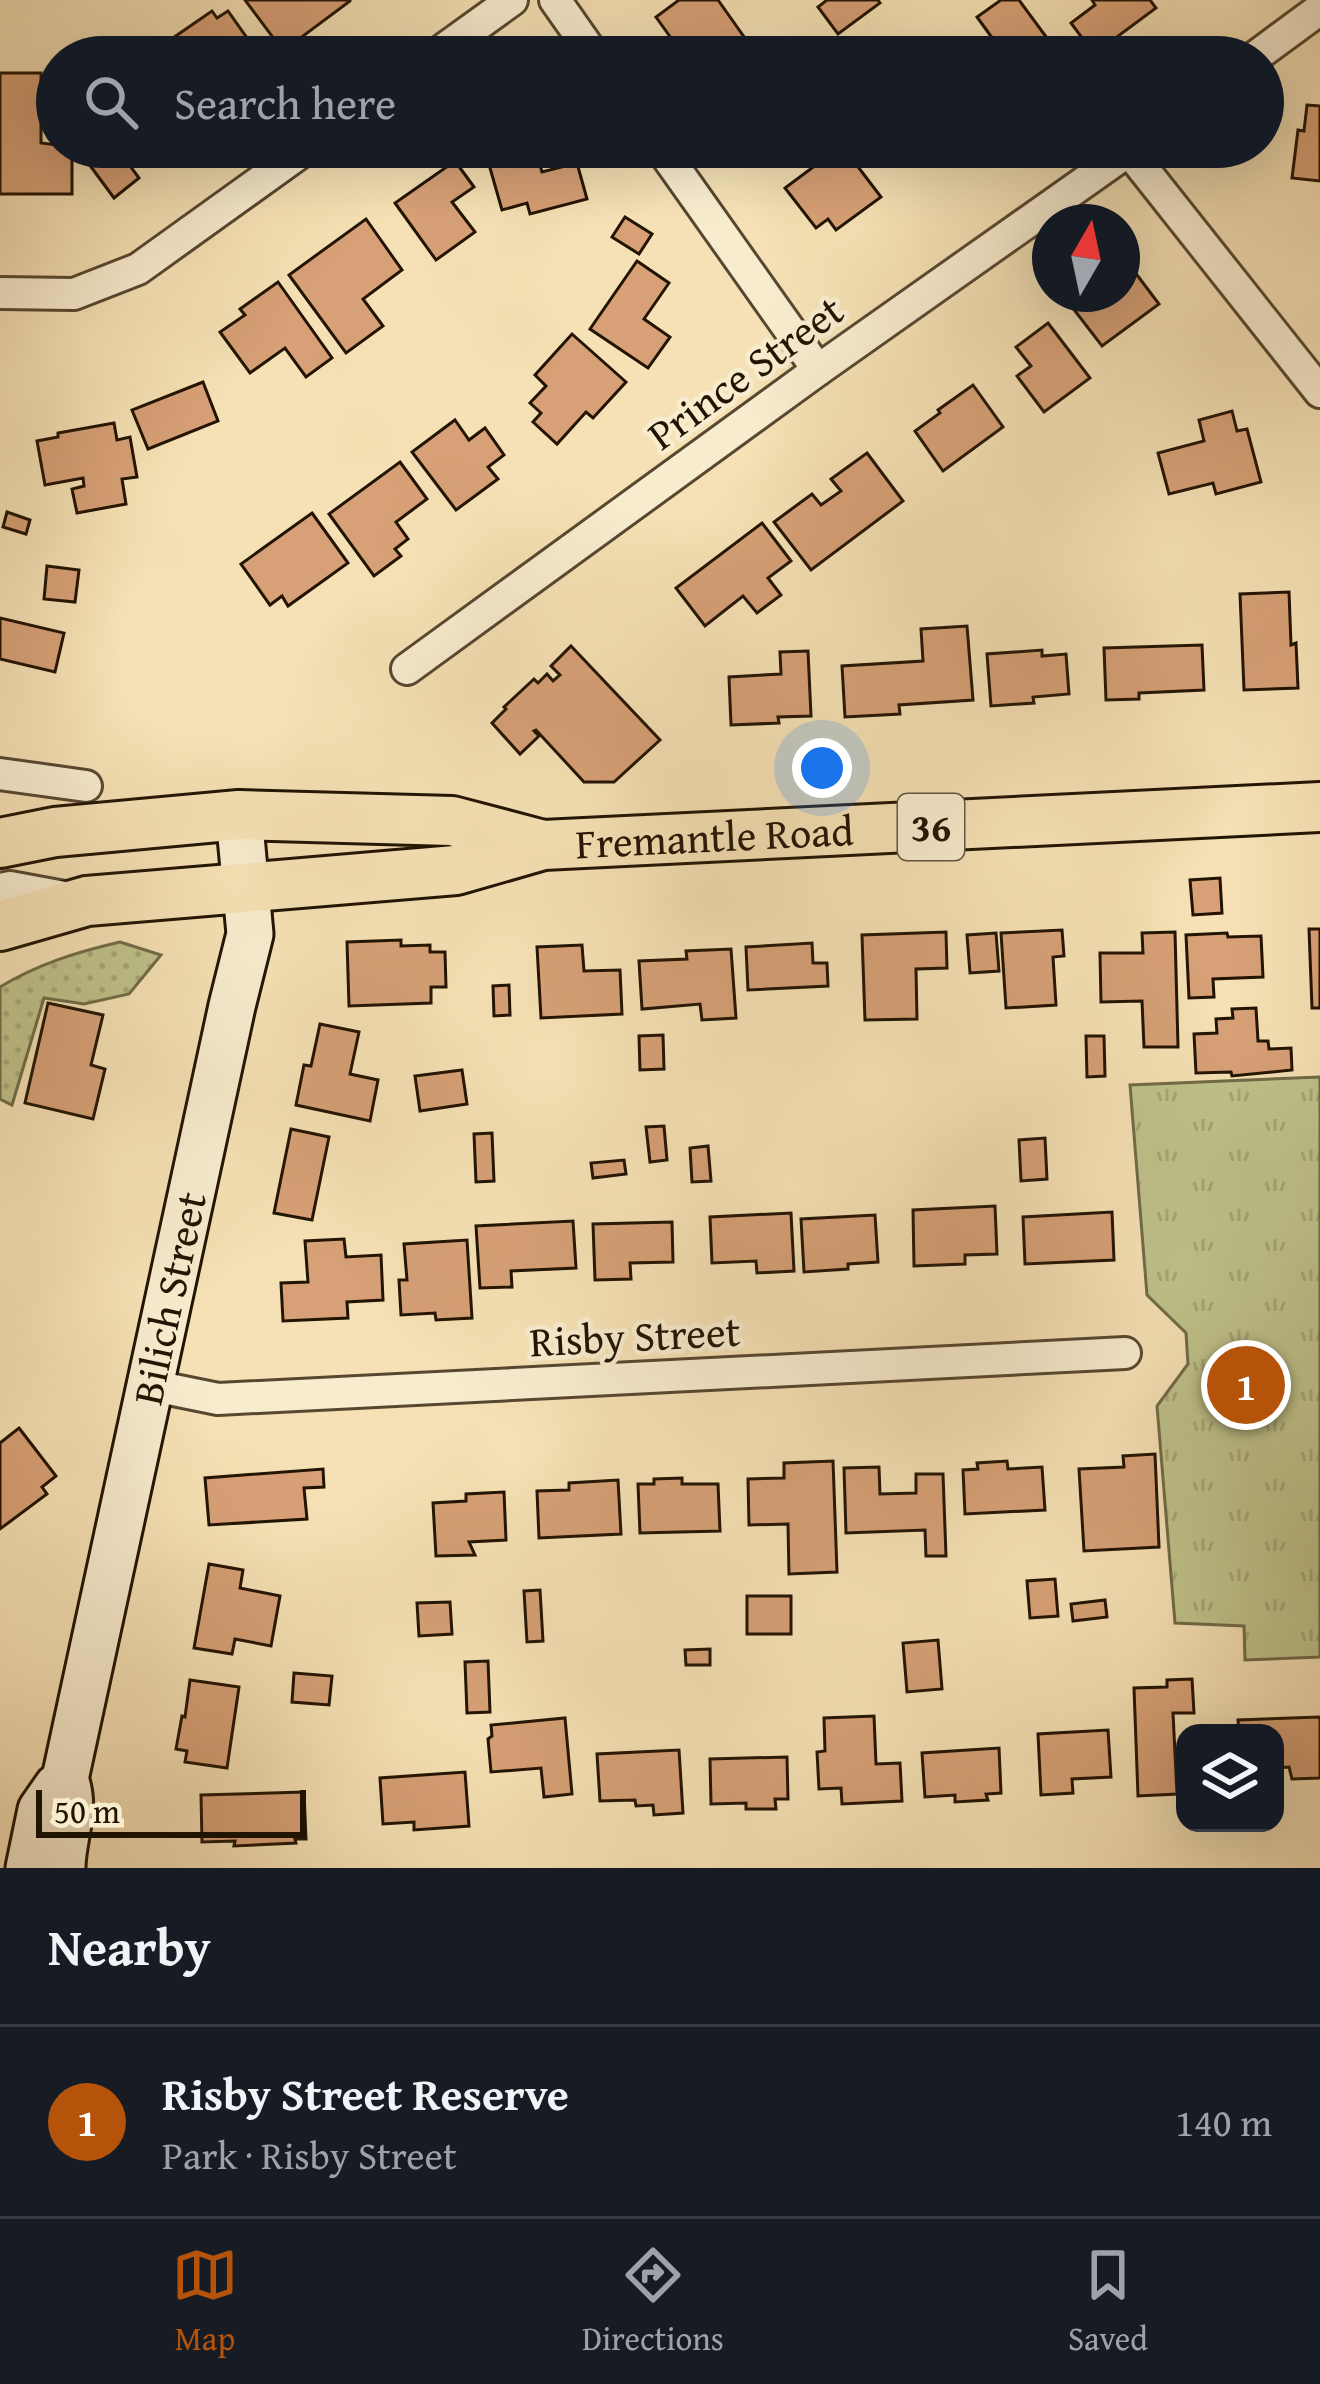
<!DOCTYPE html>
<html lang="en">
<head>
<meta charset="utf-8">
<style>
  :root { --surface:#171b24; --page:#20242c; --text:#f1f3f6; --muted:#9ea1a6; --line:#363941; --accent:#b45309 }
  body { margin:0; font-family:"Gentium Book Plus",serif; background:var(--page); color:var(--text) }
  .controls { position:absolute; right:36px; bottom:36px; display:grid; overflow:hidden; border-radius:24px; box-shadow:0 12px 48px #0002 }
  .controls button { width:108px; height:108px; display:grid; place-items:center; padding:0; border:0; border-bottom:3px solid var(--line); background:var(--surface); color:var(--text); font:60px sans-serif }
  .compass { position:absolute; left:1032px; top:204px; width:108px; height:108px; border-radius:50%; background:var(--surface); box-shadow:0 12px 48px #0002; rotate:9deg }
  .scale { position:absolute; left:36px; bottom:30px; width:270px; box-sizing:border-box; padding-left:12px; border:6px solid #221403; border-top:0; font-size:33px; line-height:42px; white-space:nowrap; color:#221403; -webkit-text-stroke:9px #f8eccf; paint-order:stroke }
  .you { position:absolute; left:822px; top:768px; width:42px; height:42px; margin:-30px; border:9px solid #fff; border-radius:50%; background:#1a73e8; box-shadow:0 0 0 18px #1a73e833 }
  .badge { display:grid; place-items:center; width:78px; height:78px; border-radius:50%; background:var(--accent); color:#fff; font-size:39px; font-weight:700 }
  .pin { position:absolute; translate:-50% -50%; border:6px solid #fff; box-shadow:0 3px 12px #0006 }
  .list { margin:0; padding:0; list-style:none }
  h2 { display:flex; justify-content:space-between; align-items:center; height:156px; margin:0; padding:0 48px; font-size:51px }
  h2 small { font-size:39px; font-weight:400; color:var(--muted) }
  .list li { display:grid; grid-template-columns:78px 1fr auto; gap:36px; align-items:center; box-sizing:border-box; height:192px; padding:0 48px; border-top:3px solid var(--line) }
  .list b { display:block; font-size:45px; white-space:nowrap }
  .list p { margin:0; font-size:39px; white-space:nowrap; color:var(--muted) }
  .list em { font-size:39px; font-style:normal; color:var(--muted) }
  .icon { flex:none; width:66px; height:66px; fill:none; stroke:currentColor; stroke-width:2; stroke-linecap:round; stroke-linejoin:round }
  .map { position:relative; flex:none; width:1320px; height:1868px; overflow:hidden }
  .search { position:absolute; background:var(--surface); box-shadow:0 12px 48px #0002; left:36px; right:36px; top:36px; height:132px; display:flex; align-items:center; gap:30px; box-sizing:border-box; padding:0 42px; border-radius:66px; color:var(--muted); font-size:45px }
  .sheet { height:348px; background:var(--surface) }
  nav { display:flex; justify-content:space-around; align-items:center; box-sizing:border-box; height:168px; border-top:3px solid var(--line); background:var(--surface); font-size:33px; color:var(--muted) }
  nav a { display:grid; justify-items:center; gap:6px }
  nav .on { color:var(--accent) }
  .map>svg:first-child { display:block }
  .grass { fill:url(#grass-dots); stroke:#706b47; stroke-width:3 }
  .park { fill:url(#park-tufts); stroke:#706b47; stroke-width:3 }
  .building { fill:#d7a076; stroke:#221403; stroke-width:3 }
  .lines { fill:none; stroke-linecap:round; stroke-linejoin:round }
  .street-casing { stroke:#574730; stroke-width:36 }
  .secondary-casing { stroke:#221403; stroke-width:51 }
  .primary-casing { stroke:#221403; stroke-width:54 }
  .street { stroke:#f8eccf; stroke-width:30 }
  .secondary { stroke:#f8eccf; stroke-width:45 }
  .primary { stroke:#f5e1b5; stroke-width:48 }
  .labels { text-anchor:middle; stroke-width:9; stroke-linejoin:round; paint-order:stroke }
  .shield { fill:#f8eccf; stroke:#625540; stroke-width:3 }
  .shield-label { font-size:39px; font-weight:bold; fill:#221403 }
  .street-label { font-size:42px; fill:#221403; stroke:#f8eccf }
</style>
</head>
<body>
<div class="map">
<svg width="1320" height="1868" viewBox="0 0 1320 1868">
  <defs>
    <pattern id="grass-dots" width="8" height="8" patternUnits="userSpaceOnUse" patternTransform="scale(3)"><rect width="8" height="8" fill="#bfc28b"/><path d="M2 2h.1M6 6h.1" fill="none" stroke="#a4a676" stroke-width="1.8" stroke-linecap="round"/></pattern>
    <pattern id="park-tufts" width="24" height="20" patternUnits="userSpaceOnUse" patternTransform="scale(3)"><rect width="24" height="20" fill="#bfc28b"/><path d="M3 7l-1-3M5 7V3M7 7l1-3M15 17l-1-3M17 17v-4M19 17l1-3" fill="none" stroke="#a4a676"/></pattern>
  </defs>
  <rect width="100%" height="100%" fill="#f5e1b5"/>
  <filter id="stains"><feTurbulence type="fractalNoise" baseFrequency=".00167" numOctaves="4"/><feColorMatrix values="0 0 0 0 .2 0 0 0 0 .09 0 0 0 0 .02 0 0 0 .5 -.17"/></filter>
  <radialGradient id="worn" r=".72"><stop offset=".6" stop-color="#630" stop-opacity="0"/><stop offset="1" stop-color="#630" stop-opacity=".3"/></radialGradient>
  <path class="grass" d="M120,942L161,955L129,994L84,1004L44,998L12,1105L0,1099V987C38,964 77,952 120,942Z"/>
  <path class="park" d="M1320,1077V1657L1245,1660L1244,1626L1175,1623L1157,1406L1188,1364L1186,1333L1147,1295L1130,1085Z"/>
  <g class="building">
    <path d="M245,0H350V1L283,51Z"/>
    <path d="M679,0H718L749,44L741,50L746,57H702L695,48L684,56L656,17Z"/>
    <path d="M827,0H878L880,3L838,34L818,7Z"/>
    <path d="M1001,0H1019L1061,57H992L1001,50L977,17Z"/>
    <path d="M1092,0H1150L1156,8L1094,54L1071,23L1095,5Z"/>
    <path d="M212,11L217,18L228,11L247,38L220,57H158L154,51Z"/>
    <path d="M0,73H41V143L72,147V194H0Z"/>
    <path d="M1307,105L1320,106V181L1292,178L1298,130L1304,131Z"/>
    <path d="M91,147H154L140,158L133,148L122,155L139,178L114,198L86,160L96,153Z"/>
    <path d="M484,147H535L542,172L577,163L587,199L530,214L527,203L502,210Z"/>
    <path d="M840,147H843L881,197L836,230L828,219L816,228L785,188Z"/>
    <path d="M918,147H958L932,165Z"/>
    <path d="M455,161L474,187L452,202L475,232L436,260L395,203Z"/>
    <path d="M625,217L652,234L639,254L612,237Z"/>
    <path d="M366,219L402,270L363,299L383,326L346,353L289,275Z"/>
    <path d="M637,261L669,283L644,319L670,337L648,368L590,329Z"/>
    <path d="M1134,271L1159,304L1102,346L1065,298L1070,294H1122V280Z"/>
    <path d="M278,282L332,358L306,377L285,348L250,373L220,332L245,315L240,309Z"/>
    <path d="M1048,323L1090,378L1044,412L1017,376L1031,366L1016,347Z"/>
    <path d="M572,334L626,382L593,418L586,412L557,444L533,422L541,413L530,403L546,386L535,375Z"/>
    <path d="M203,382L218,421L148,449L132,410Z"/>
    <path d="M973,385L1003,427L943,471L915,431L940,413L938,410Z"/>
    <path d="M1232,411L1237,431L1247,429L1261,482L1216,494L1213,483L1169,494L1158,453L1204,441L1199,420Z"/>
    <path d="M455,420L469,440L485,428L504,455L488,467L498,479L456,510L412,452Z"/>
    <path d="M114,423L117,440L130,437L137,477L122,479L126,504L77,513L72,489L84,486L83,478L45,485L37,441L58,437V433Z"/>
    <path d="M867,453L903,501L811,570L774,522L812,494L821,505L841,491L831,479Z"/>
    <path d="M400,462L427,499L396,522L408,539L395,549L401,556L374,576L329,514Z"/>
    <path d="M7,512L30,520L26,534L3,527Z"/>
    <path d="M312,513L348,563L288,606L282,596L270,605L241,564Z"/>
    <path d="M762,523L791,561L768,578L781,595L757,613L743,596L705,626L676,588Z"/>
    <path d="M47,566L79,570L75,602L44,599Z"/>
    <path d="M1289,592L1291,645L1296,643L1298,688L1244,690L1240,594Z"/>
    <path d="M0,618L64,633L55,672L0,659Z"/>
    <path d="M967,626L973,700L899,705L900,714L845,717L842,666L923,661L921,629Z"/>
    <path d="M1202,645L1204,690L1139,693V699L1106,700L1104,648Z"/>
    <path d="M571,646L660,740L614,782H584L536,730L534,731L539,736L520,754L492,723L506,709L504,707L534,679L538,683L547,674L553,681L560,675L551,666Z"/>
    <path d="M1042,650V656L1066,654L1069,694L1033,697L1034,703L991,706L987,654Z"/>
    <path d="M808,651L811,716L778,717L779,723L731,725L729,677L781,674L780,652Z"/>
    <path d="M1220,878L1222,913L1193,915L1190,880Z"/>
    <path d="M1309,929H1320V1008H1312Z"/>
    <path d="M1062,930L1064,956L1053,957L1056,1005L1006,1008L1001,933Z"/>
    <path d="M946,932L947,968L916,969L917,1019L865,1020L862,935Z"/>
    <path d="M1175,932L1178,1047H1144L1142,1001L1101,1002L1100,953H1143L1142,933Z"/>
    <path d="M996,933L999,971L970,973L967,935Z"/>
    <path d="M1227,933L1228,937L1261,936L1263,977L1213,979L1214,997L1189,998L1186,935Z"/>
    <path d="M401,940V946L430,945V952H445L446,987H431V1003L349,1006L347,942Z"/>
    <path d="M812,943L813,963H827L828,986L748,990L746,947Z"/>
    <path d="M582,945L584,971L620,970L622,1014L541,1018L537,947Z"/>
    <path d="M731,949L736,1018L702,1020L700,1004L642,1009L639,961L687,959L686,951Z"/>
    <path d="M509,985L510,1015L494,1016L493,986Z"/>
    <path d="M48,1003L103,1015L91,1065L105,1069L93,1119L25,1103Z"/>
    <path d="M1256,1008L1258,1041H1268L1269,1049L1291,1048L1292,1070L1232,1076L1231,1072L1196,1073L1194,1034L1217,1033L1216,1019L1233,1018L1232,1009Z"/>
    <path d="M320,1024L359,1032L350,1074L378,1080L370,1121L296,1105L304,1065L311,1066Z"/>
    <path d="M663,1035L664,1069L640,1070L639,1036Z"/>
    <path d="M1086,1036H1104L1105,1076L1087,1077Z"/>
    <path d="M462,1070L467,1104L420,1111L415,1076Z"/>
    <path d="M664,1126L667,1160L650,1162L646,1127Z"/>
    <path d="M291,1129L329,1137L312,1220L274,1213Z"/>
    <path d="M492,1133L494,1181L476,1182L474,1134Z"/>
    <path d="M1045,1138L1047,1179L1021,1181L1019,1140Z"/>
    <path d="M708,1146L711,1181L692,1182L690,1148Z"/>
    <path d="M624,1160L626,1174L593,1178L591,1163Z"/>
    <path d="M995,1206L997,1254L965,1255V1264L914,1266L913,1210Z"/>
    <path d="M1112,1212L1114,1260L1025,1264L1023,1217Z"/>
    <path d="M791,1213L794,1271L757,1273L756,1261L712,1263L710,1217Z"/>
    <path d="M875,1215L878,1262L848,1264V1269L804,1272L801,1219Z"/>
    <path d="M573,1221L576,1268L511,1271L512,1287L480,1288L476,1226Z"/>
    <path d="M672,1222L673,1262L630,1263L631,1279L595,1280L593,1224Z"/>
    <path d="M344,1239L346,1257L381,1255L383,1300L347,1302L348,1318L283,1321L281,1283L308,1282L305,1241Z"/>
    <path d="M467,1240L472,1318L436,1320L435,1313L401,1315L399,1280H407L404,1244Z"/>
    <path d="M19,1428L56,1476L42,1487L47,1494L0,1529V1443Z"/>
    <path d="M1155,1454L1159,1547L1084,1551L1079,1469L1124,1467L1123,1456Z"/>
    <path d="M833,1461L837,1572L789,1574L788,1524L749,1525L748,1479L784,1478V1463Z"/>
    <path d="M1007,1461L1008,1469L1042,1467L1045,1510L965,1514L963,1470L978,1469L977,1463Z"/>
    <path d="M879,1467L880,1494L916,1493V1474H943L946,1556H926L925,1530L846,1533L844,1468Z"/>
    <path d="M323,1469L324,1487L304,1488L307,1519L209,1525L205,1478Z"/>
    <path d="M682,1478V1484H718L720,1531L640,1533L638,1484H654V1479Z"/>
    <path d="M618,1480L621,1534L539,1538L537,1491L569,1490V1483Z"/>
    <path d="M504,1492L506,1540L469,1542L475,1555L436,1556L433,1503L466,1501V1494Z"/>
    <path d="M209,1564L243,1570L240,1588L280,1596L271,1646L235,1639L232,1654L194,1648Z"/>
    <path d="M1055,1579L1058,1616L1030,1618L1027,1581Z"/>
    <path d="M540,1590L543,1641L527,1642L524,1591Z"/>
    <rect x="747" y="1596" width="44" height="38"/>
    <path d="M1105,1600L1107,1617L1073,1621L1071,1604Z"/>
    <path d="M450,1602L452,1634L419,1636L417,1603Z"/>
    <path d="M938,1640L942,1689L907,1692L903,1643Z"/>
    <path d="M710,1649V1665H686L685,1650Z"/>
    <path d="M488,1661L490,1712L467,1713L465,1662Z"/>
    <path d="M294,1673L332,1676L329,1705L292,1702Z"/>
    <path d="M1192,1679L1194,1713H1173L1177,1794L1138,1796L1134,1688L1167,1687V1680Z"/>
    <path d="M190,1680L239,1687L227,1768L185,1762L187,1751L176,1749L182,1716L185,1717Z"/>
    <path d="M874,1716L876,1764L900,1763L902,1801L842,1804L841,1788L819,1789L817,1752L825,1751L824,1718Z"/>
    <path d="M1320,1717V1778L1292,1779L1289,1767L1275,1768V1733H1239L1238,1720Z"/>
    <path d="M565,1718L572,1794L544,1797L541,1768L491,1772L488,1739L492,1736L491,1725Z"/>
    <path d="M1108,1730L1111,1777L1072,1779L1073,1793L1041,1795L1038,1734Z"/>
    <path d="M999,1748L1001,1793L986,1794L988,1800L955,1802V1795L925,1797L922,1753Z"/>
    <path d="M679,1750L683,1813L654,1815L653,1805L636,1806L635,1800L600,1801L597,1754Z"/>
    <path d="M787,1757L788,1799H775L776,1809H746V1803L711,1804L710,1759Z"/>
    <path d="M465,1772L469,1826L414,1830V1822L383,1824L380,1778Z"/>
    <path d="M304,1792L306,1839H295L296,1843L234,1846L235,1841L202,1842L201,1795Z"/>
  </g>
  <g class="lines">
    <defs>
      <g id="street">
        <path d="M555,0L595,57"/>
        <path d="M433,57L512,0"/>
        <path d="M1255,57L1320,9"/>
        <path d="M660,147L818,370"/>
        <path d="M1129,151L1320,392"/>
        <path d="M0,293L74,294L138,269L308,147"/>
        <path d="M407,669L818,370L1134,147"/>
        <path d="M0,774L86,786"/>
        <path d="M0,889L10,887L75,899"/>
        <path d="M149,1385L218,1399L1125,1353"/>
      </g>
      <g id="secondary">
        <path d="M29,1868L41,1810L57,1787"/>
        <path id="s1" d="M62,1868C62,1837 77,1810 65,1779L232,1006L250,934L239,815"/>
      </g>
      <g id="primary">
        <path d="M0,843L55,832L239,815L452,821L543,845"/>
        <path id="s2" d="M0,926L87,901L456,870L543,845L1320,807"/>
      </g>
    </defs>
    <use href="#street" class="street-casing"/>
    <use href="#secondary" class="secondary-casing"/>
    <use href="#primary" class="primary-casing"/>
    <use href="#street" class="street"/>
    <use href="#secondary" class="secondary"/>
    <use href="#primary" class="primary"/>
  </g>
  <g class="labels">
    <rect class="shield" x="898" y="794" width="66" height="66" rx="9"/>
    <g class="shield-label">
      <text x="931" y="841">36</text>
    </g>
    <g class="street-label">
      <text transform="translate(745 372) rotate(-36)" y="15">Prince Street</text>
      <text dy="15" stroke="none"><textPath href="#s2" startOffset="723">Fremantle Road</textPath></text>
      <text dy="15" stroke="none"><textPath href="#s1" startOffset="582">Bilich Street</textPath></text>
      <text transform="translate(635 1336) rotate(-3)" y="15">Risby Street</text>
    </g>
  </g>
  <rect width="100%" height="100%" filter="url(#stains)"/>
  <rect width="100%" height="100%" fill="url(#worn)"/>
</svg>
<div class="controls">
<button><svg class="icon" aria-label="layers" viewBox="0 0 24 24"><path d="M12 4l9 5-9 5-9-5zM3 14l9 5 9-5"/></svg></button>
</div>
<svg class="compass" viewBox="-18 -18 36 36"><path d="M0-13l5 13h-10z" fill="#e53935"/><path d="M0 13l5-13h-10z" fill="#9ea1a6"/></svg>
<div class="scale">50 m</div>
<div class="you"></div>
<div class="pin badge" style="left:1246px;top:1385px">1</div>
<div class="search"><svg class="icon" aria-label="search" viewBox="0 0 24 24"><circle cx="10" cy="10" r="6"/><path d="M15 15l6 6"/></svg>Search here</div>
</div>
<section class="sheet">
<h2>Nearby<small></small></h2>
<ul class="list">
<li><span class="badge">1</span><div><b>Risby Street Reserve</b><p>Park · Risby Street</p></div><em>140 m</em></li>
</ul>
</section>
<nav>
<a class="on"><svg class="icon" aria-label="map" viewBox="0 0 24 24"><path d="M3 6l6-2 6 2 6-2v14l-6 2-6-2-6 2zM9 4v14M15 6v14"/></svg>Map</a>
<a><svg class="icon" aria-label="directions" viewBox="0 0 24 24"><path d="M12 3l9 9-9 9-9-9zM9 14v-3h6M13 9l2 2-2 2"/></svg>Directions</a>
<a><svg class="icon" aria-label="saved" viewBox="0 0 24 24"><path d="M7 4h10v16l-5-4-5 4z"/></svg>Saved</a>
</nav>
</body>
</html>
